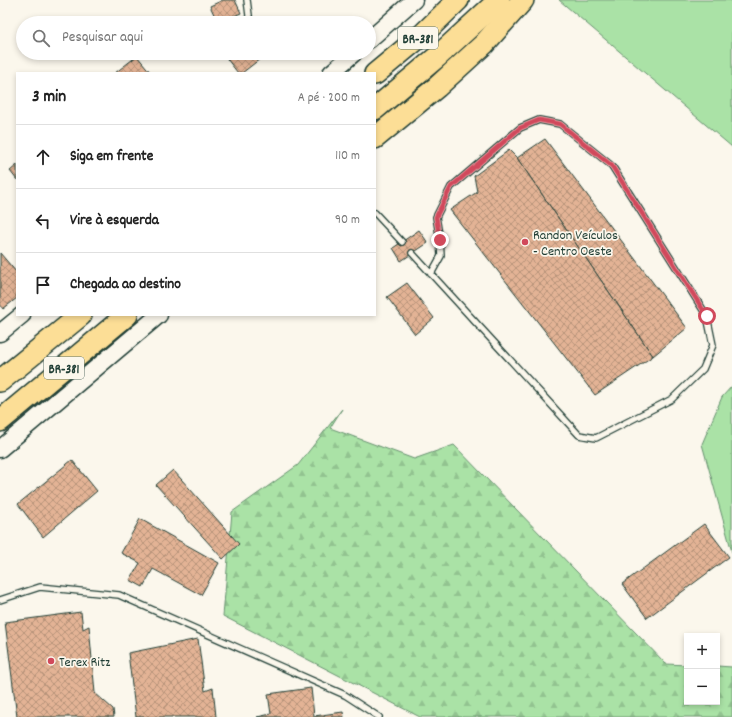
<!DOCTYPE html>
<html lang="pt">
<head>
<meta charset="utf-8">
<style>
  :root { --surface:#fff; --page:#f6f6f6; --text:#222; --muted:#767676; --line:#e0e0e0 }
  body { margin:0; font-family:Dekko,sans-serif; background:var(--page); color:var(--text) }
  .controls { position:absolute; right:12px; bottom:12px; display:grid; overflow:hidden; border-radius:0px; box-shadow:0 2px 6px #0003 }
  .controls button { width:36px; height:36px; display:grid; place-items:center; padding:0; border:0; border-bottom:1px solid var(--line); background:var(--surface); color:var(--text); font:20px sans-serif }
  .stop { position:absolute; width:12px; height:12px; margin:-9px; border:3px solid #d1495b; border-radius:50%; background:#fff }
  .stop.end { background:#d1495b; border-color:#fff; box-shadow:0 1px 4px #0008 }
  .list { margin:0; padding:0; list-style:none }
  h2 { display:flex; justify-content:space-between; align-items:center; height:52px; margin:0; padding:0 16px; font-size:17px }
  h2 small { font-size:13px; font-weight:400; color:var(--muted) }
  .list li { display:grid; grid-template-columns:26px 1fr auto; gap:12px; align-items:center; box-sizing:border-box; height:64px; padding:0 16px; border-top:1px solid var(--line) }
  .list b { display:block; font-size:15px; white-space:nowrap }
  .list em { font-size:13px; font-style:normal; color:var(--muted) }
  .icon { flex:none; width:22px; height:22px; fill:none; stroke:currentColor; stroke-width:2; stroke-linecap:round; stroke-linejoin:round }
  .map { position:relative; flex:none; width:732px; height:717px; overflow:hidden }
  .search { position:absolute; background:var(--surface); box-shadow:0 2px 6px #0003; left:16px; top:16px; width:360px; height:44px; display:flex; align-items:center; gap:10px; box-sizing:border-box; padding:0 14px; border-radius:22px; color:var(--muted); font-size:15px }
  .panel { position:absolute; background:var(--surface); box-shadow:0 2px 6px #0003; left:16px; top:72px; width:360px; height:244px; border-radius:0px }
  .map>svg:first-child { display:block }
  .grass { fill:#aae2a6; stroke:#64906d }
  .forest { fill:url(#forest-firs); stroke:#64906d }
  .building { fill:url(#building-cross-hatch); stroke:#1f3d34 }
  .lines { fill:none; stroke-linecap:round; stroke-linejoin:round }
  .lane-casing { stroke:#1f3d34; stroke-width:8 }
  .secondary-casing { stroke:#1f3d34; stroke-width:19 }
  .highway-casing { stroke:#1f3d34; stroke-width:24 }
  .lane { stroke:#fbf7ec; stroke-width:5.5 }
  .secondary { stroke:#fbf7ec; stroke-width:16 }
  .highway { stroke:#fcde96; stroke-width:21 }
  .route { stroke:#d1495b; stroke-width:5 }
  .poi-dot { fill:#d1495b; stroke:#fbf7ec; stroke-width:1.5 }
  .labels { text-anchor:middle; stroke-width:3.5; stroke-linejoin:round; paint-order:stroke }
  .shield { fill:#fbf7ec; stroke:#61756b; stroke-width:1 }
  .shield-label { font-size:13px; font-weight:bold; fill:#1f3d34 }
  .poi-label { font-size:14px; fill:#1f3d34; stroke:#fbf7ec; text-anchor:start }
</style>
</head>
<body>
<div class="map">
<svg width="732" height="717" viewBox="0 0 732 717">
  <defs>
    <pattern id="forest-firs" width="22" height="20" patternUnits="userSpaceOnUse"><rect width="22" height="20" fill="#aae2a6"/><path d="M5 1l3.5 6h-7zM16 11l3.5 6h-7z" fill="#92c390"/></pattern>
    <pattern id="building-cross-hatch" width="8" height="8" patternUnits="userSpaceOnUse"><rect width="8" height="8" fill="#e3b395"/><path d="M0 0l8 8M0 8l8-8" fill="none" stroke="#b7937a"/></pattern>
  </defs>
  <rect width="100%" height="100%" fill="#fbf7ec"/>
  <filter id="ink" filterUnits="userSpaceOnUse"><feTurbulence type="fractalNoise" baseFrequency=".025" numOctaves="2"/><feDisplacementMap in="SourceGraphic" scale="8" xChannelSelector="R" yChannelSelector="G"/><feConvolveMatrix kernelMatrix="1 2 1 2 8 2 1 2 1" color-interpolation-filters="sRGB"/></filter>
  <g filter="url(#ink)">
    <g class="grass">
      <path d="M559,0H732V147Z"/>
      <path d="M732,386V552L702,444L722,397Z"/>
    </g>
    <path class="forest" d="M342,409L330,428L414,459L454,445L666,664L687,665V702H717V666L732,667V717H420L223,616L232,512L298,465Z"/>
    <g class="building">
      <path d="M223,0H235L241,13L218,23L210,6Z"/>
      <path d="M236,53H255L260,59L242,73H238L227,59Z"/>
      <path d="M137,56L151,73H115Z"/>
      <path d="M545,139L687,328L653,356L517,158Z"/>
      <path d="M509,150L517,158L653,356L595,395L450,210L477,192L474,176Z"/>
      <path d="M17,165V180L10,171Z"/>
      <path d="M419,230L428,243L401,261L393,248Z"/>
      <path d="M0,253L17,273V298L3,309L0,305Z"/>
      <path d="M407,283L434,318L415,334L387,297Z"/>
      <path d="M72,460L97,491L43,537L18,504Z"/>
      <path d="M173,470L239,544L223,559L156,485Z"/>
      <path d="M140,519L219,563L201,595L153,569L143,587L130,580L140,563L121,553Z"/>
      <path d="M704,524L729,557L647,618L622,584Z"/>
      <path d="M81,612L83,629L89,626L95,693L113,709L114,717H17L5,622Z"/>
      <path d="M198,639L205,691L213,688L216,717H136L128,653Z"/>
      <path d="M311,688L314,716L343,712L344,717H257L271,714L268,694Z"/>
    </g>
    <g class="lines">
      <defs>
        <g id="lane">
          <path d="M247,0L250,23"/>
          <path d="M375,213L402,242"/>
          <path d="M412,253L579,435L596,438L672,399L703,369L713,345L707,316L612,166L560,124L539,120L520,128L451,187L436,217L440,240L441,256L431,274"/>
          <path d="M0,600L40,587L119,595L345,695L379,717"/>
        </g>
        <g id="secondary">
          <path d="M369,40L414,0"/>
          <path d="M331,73L354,53"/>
          <path d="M0,333L22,315"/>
          <path d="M0,449L159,315"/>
        </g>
        <g id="highway">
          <path d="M375,74L422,35L458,0"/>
          <path d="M375,109L437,57L499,0"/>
          <path d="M375,138L437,87L484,44L523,0"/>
          <path d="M0,381L81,315"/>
          <path d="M0,421L127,315"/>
        </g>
      </defs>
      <use href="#lane" class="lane-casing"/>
      <use href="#secondary" class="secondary-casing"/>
      <use href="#highway" class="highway-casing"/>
      <use href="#lane" class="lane"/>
      <use href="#secondary" class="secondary"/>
      <use href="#highway" class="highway"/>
    </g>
  </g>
  <g class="lines" filter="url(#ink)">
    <path class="route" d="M440,240L436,217L451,187L520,128L539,120L560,124L612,166L707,316"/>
  </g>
  <g class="poi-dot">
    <circle cx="525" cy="242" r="4"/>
    <circle cx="51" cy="661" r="4"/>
  </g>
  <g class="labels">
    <g class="shield">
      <rect x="398" y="27" width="40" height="22" rx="3"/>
      <rect x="44" y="357" width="40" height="22" rx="3"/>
    </g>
    <g class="shield-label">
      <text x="418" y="43">BR-381</text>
      <text x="64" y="373">BR-381</text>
    </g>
    <g class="poi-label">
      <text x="533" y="239">Randon Veículos<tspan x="533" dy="16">- Centro Oeste</tspan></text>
      <text x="59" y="666">Terex Ritz</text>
    </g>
  </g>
</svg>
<div class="controls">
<button>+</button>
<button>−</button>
</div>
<div class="stop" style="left:707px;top:316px"></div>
<div class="stop end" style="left:440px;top:240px"></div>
<div class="search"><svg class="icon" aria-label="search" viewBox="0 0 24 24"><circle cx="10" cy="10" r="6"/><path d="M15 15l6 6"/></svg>Pesquisar aqui</div>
<section class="panel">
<h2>3 min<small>A pé · 200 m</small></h2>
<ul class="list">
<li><svg class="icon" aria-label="ahead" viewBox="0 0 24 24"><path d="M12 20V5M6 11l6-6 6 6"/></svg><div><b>Siga em frente</b></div><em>110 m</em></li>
<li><svg class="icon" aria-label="left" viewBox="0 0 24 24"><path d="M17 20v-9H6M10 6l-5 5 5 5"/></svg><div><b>Vire à esquerda</b></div><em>90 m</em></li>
<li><svg class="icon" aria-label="arrive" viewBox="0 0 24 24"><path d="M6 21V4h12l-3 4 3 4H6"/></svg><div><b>Chegada ao destino</b></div></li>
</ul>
</section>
</div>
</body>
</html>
